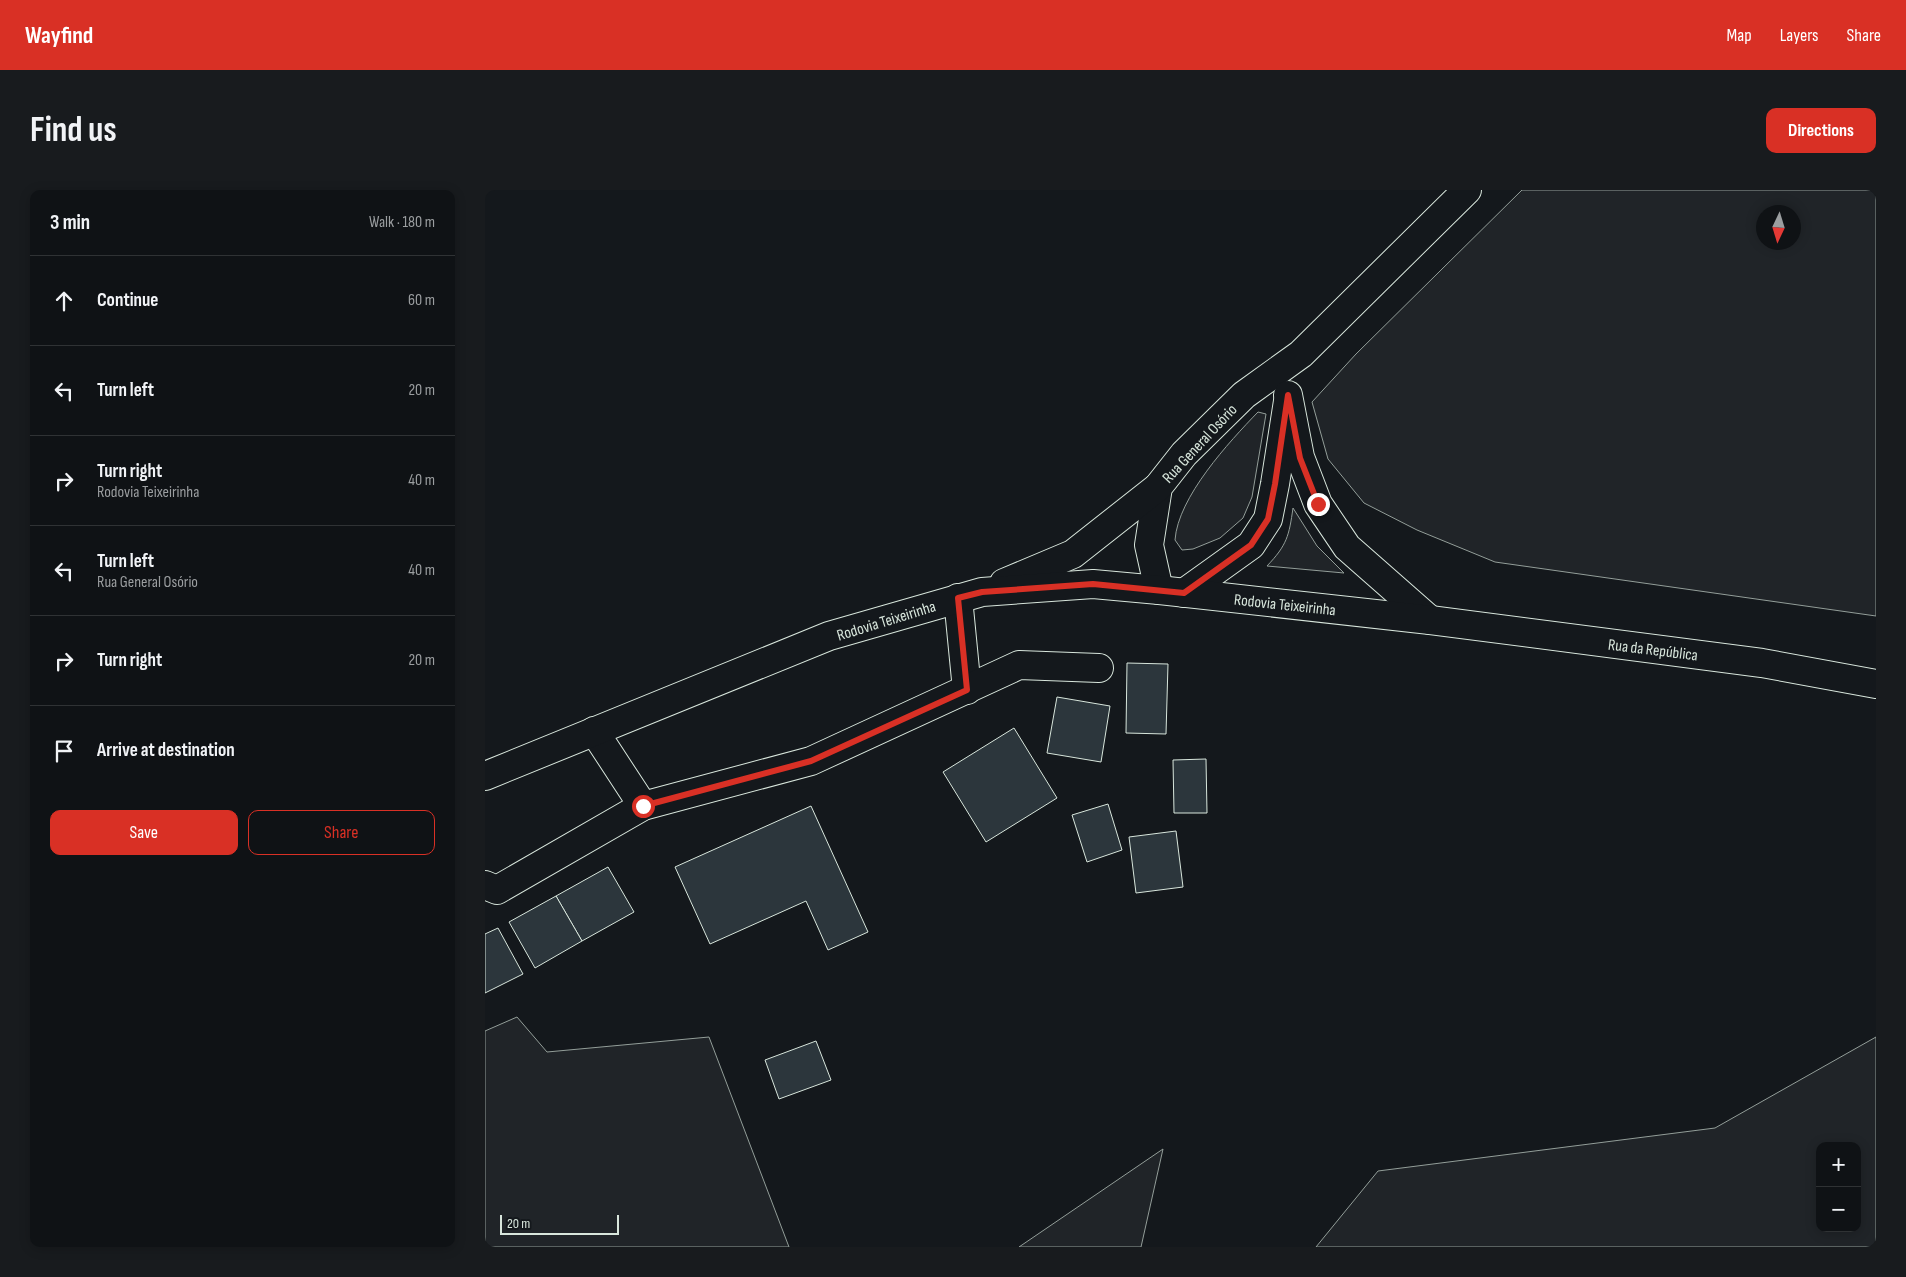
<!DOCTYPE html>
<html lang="en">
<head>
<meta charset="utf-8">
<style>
  :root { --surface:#0f1215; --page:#181b1e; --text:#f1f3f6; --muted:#9b9ea0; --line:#2f3234; --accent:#d93025 }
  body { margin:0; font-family:"Sofia Sans Condensed",sans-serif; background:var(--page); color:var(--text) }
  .controls { position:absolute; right:15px; bottom:15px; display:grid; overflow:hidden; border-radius:10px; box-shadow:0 2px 12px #0003 }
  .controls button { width:45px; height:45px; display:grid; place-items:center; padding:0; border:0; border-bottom:1px solid var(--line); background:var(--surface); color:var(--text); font:25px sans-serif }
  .compass { position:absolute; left:1271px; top:15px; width:45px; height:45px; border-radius:50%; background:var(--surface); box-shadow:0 2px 12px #0003; rotate:184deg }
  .scale { position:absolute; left:15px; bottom:12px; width:119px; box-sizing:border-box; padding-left:5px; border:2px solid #d8e6dc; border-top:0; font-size:14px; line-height:18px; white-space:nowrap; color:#d8e6dc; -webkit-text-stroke:4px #14181c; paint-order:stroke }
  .stop { position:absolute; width:15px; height:15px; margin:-11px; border:4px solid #d93025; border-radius:50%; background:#fff }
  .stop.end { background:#d93025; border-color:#fff; box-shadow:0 1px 5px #0008 }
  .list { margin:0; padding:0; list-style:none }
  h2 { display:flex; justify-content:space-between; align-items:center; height:65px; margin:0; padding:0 20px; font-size:21px }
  h2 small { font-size:16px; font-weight:400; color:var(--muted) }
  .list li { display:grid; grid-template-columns:32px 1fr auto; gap:15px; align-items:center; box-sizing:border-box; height:90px; padding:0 20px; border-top:1px solid var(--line) }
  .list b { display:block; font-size:19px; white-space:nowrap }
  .list p { margin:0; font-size:16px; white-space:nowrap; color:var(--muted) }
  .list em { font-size:16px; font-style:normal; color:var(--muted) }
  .actions { display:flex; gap:10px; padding:15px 20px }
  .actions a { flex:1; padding:11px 0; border:1px solid var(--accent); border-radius:10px; text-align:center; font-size:18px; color:var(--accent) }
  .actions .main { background:var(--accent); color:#fff }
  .icon { flex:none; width:28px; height:28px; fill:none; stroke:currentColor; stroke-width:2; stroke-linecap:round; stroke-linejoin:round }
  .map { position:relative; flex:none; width:1391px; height:1057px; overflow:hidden; border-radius:10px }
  header { display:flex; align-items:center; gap:30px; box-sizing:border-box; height:70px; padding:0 25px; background:var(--accent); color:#fff }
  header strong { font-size:24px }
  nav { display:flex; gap:28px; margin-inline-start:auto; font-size:18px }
  .intro { display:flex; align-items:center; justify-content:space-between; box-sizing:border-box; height:120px; padding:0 30px }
  h1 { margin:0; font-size:35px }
  .button { padding:12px 22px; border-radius:10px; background:var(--accent); color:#fff; font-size:18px; font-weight:700 }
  main { display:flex; gap:30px; padding:0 30px }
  aside { flex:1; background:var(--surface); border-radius:10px; box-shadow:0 2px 12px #0003 }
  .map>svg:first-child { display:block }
  .green { fill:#202428; stroke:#939e99; fill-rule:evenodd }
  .building { fill:#2c363c; stroke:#d8e6dc }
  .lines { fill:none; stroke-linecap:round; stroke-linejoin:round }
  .minor-casing { stroke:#d8e6dc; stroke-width:30 }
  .tertiary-casing { stroke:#d8e6dc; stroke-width:30 }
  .primary-casing { stroke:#d8e6dc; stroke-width:30 }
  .minor { stroke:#14181c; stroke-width:28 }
  .tertiary { stroke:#14181c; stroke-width:28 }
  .primary { stroke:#14181c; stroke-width:28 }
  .route { stroke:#d93025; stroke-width:6 }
  .labels { text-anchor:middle; stroke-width:4; stroke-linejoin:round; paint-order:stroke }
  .street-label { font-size:16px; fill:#d8e6dc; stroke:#14181c }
</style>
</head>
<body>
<header>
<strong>Wayfind</strong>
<nav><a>Map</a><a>Layers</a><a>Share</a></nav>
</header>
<div class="intro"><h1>Find us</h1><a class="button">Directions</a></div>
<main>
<aside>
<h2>3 min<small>Walk · 180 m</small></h2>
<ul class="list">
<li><svg class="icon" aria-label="ahead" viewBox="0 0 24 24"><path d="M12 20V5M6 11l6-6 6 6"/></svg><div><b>Continue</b></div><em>60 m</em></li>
<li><svg class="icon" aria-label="left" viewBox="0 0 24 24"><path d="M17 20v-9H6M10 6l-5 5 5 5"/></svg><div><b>Turn left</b></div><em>20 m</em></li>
<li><svg class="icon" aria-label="right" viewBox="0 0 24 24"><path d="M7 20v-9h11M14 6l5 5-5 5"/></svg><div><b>Turn right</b><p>Rodovia Teixeirinha</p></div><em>40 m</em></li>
<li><svg class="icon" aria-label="left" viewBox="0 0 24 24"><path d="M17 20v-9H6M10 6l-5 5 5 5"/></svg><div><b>Turn left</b><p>Rua General Osório</p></div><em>40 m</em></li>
<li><svg class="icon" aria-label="right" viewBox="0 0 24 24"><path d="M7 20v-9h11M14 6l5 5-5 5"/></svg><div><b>Turn right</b></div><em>20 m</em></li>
<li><svg class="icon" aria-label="arrive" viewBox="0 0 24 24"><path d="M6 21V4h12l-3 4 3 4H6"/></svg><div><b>Arrive at destination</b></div></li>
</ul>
<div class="actions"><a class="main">Save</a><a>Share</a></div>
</aside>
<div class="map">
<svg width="1391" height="1057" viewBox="0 0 1391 1057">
  <rect width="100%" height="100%" fill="#14181c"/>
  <g class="green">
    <path d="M1037,0H1391V426L1010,372L932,340L879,313L843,269L827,212L871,164ZM1308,22V52H1278V22Z"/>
    <path d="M773,222L781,224L767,307L758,328L735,348L708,359L697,360L690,350C693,307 744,252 773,222Z"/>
    <path d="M808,318L832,356L859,383L782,376C802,355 804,346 808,318Z"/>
    <path d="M32,827L62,862L224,847L304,1057H0V841Z"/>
    <path d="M1391,847V1057H831L893,981L1230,938ZM1335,956H1372V1038H1335Z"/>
    <path d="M678,959L656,1057H534Z"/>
  </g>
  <g class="building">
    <path d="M642,473L683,474L681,544L641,543Z"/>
    <path d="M572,507L625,516L616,572L562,563Z"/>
    <path d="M529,538L572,608L501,652L458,582Z"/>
    <path d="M721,569L722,623H689L688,570Z"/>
    <path d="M623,614L637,660L602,672L587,625Z"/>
    <path d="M326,616L383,742L343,760L321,711L225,754L190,677Z"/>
    <path d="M691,641L698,697L651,703L644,647Z"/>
    <path d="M123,677L149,722L97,751L71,706Z"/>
    <path d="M71,706L97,751L50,778L24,732Z"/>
    <path d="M13,738L38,784L0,803V744Z"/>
    <path d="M331,851L346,890L294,909L280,870Z"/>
  </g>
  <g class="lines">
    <defs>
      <g id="minor">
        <path d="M473,408L482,500"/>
        <path d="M109,541L158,616"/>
        <path d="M0,695L12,700L158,616L326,571L534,475L614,478"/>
      </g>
      <g id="tertiary">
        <path d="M674,400L664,355L673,297L699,264L759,205L816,164L982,0"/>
        <path d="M699,403L766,355L783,329L790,294L803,211"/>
      </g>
      <g id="primary">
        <path d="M803,205L815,267L833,314L862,357L945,430"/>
        <path d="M519,393L588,364L673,297"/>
        <path d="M0,586L344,446L497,402L608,394L674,400L945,430L1277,473L1391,494"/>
      </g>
    </defs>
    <use href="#minor" class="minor-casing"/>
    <use href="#tertiary" class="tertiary-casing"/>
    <use href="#primary" class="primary-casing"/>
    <use href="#minor" class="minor"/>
    <use href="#tertiary" class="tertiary"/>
    <use href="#primary" class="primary"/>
  </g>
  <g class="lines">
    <path class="route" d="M158,616L326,571L482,500L473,408L497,402L608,394L699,403L766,355L783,329L790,294L803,205L815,268L833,314"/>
  </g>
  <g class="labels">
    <g class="street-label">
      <text transform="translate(714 253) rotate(-47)" y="6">Rua General Osório</text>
      <text transform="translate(800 414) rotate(6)" y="6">Rodovia Teixeirinha</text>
      <text transform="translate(401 430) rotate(-17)" y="6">Rodovia Teixeirinha</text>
      <text transform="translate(1168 459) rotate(7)" y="6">Rua da República</text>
    </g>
  </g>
</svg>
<div class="controls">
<button>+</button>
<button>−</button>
</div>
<svg class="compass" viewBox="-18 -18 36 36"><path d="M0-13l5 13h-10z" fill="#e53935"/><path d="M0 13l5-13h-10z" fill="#9b9ea0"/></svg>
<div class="scale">20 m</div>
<div class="stop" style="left:158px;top:616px"></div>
<div class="stop end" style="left:833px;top:314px"></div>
</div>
</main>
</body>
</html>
